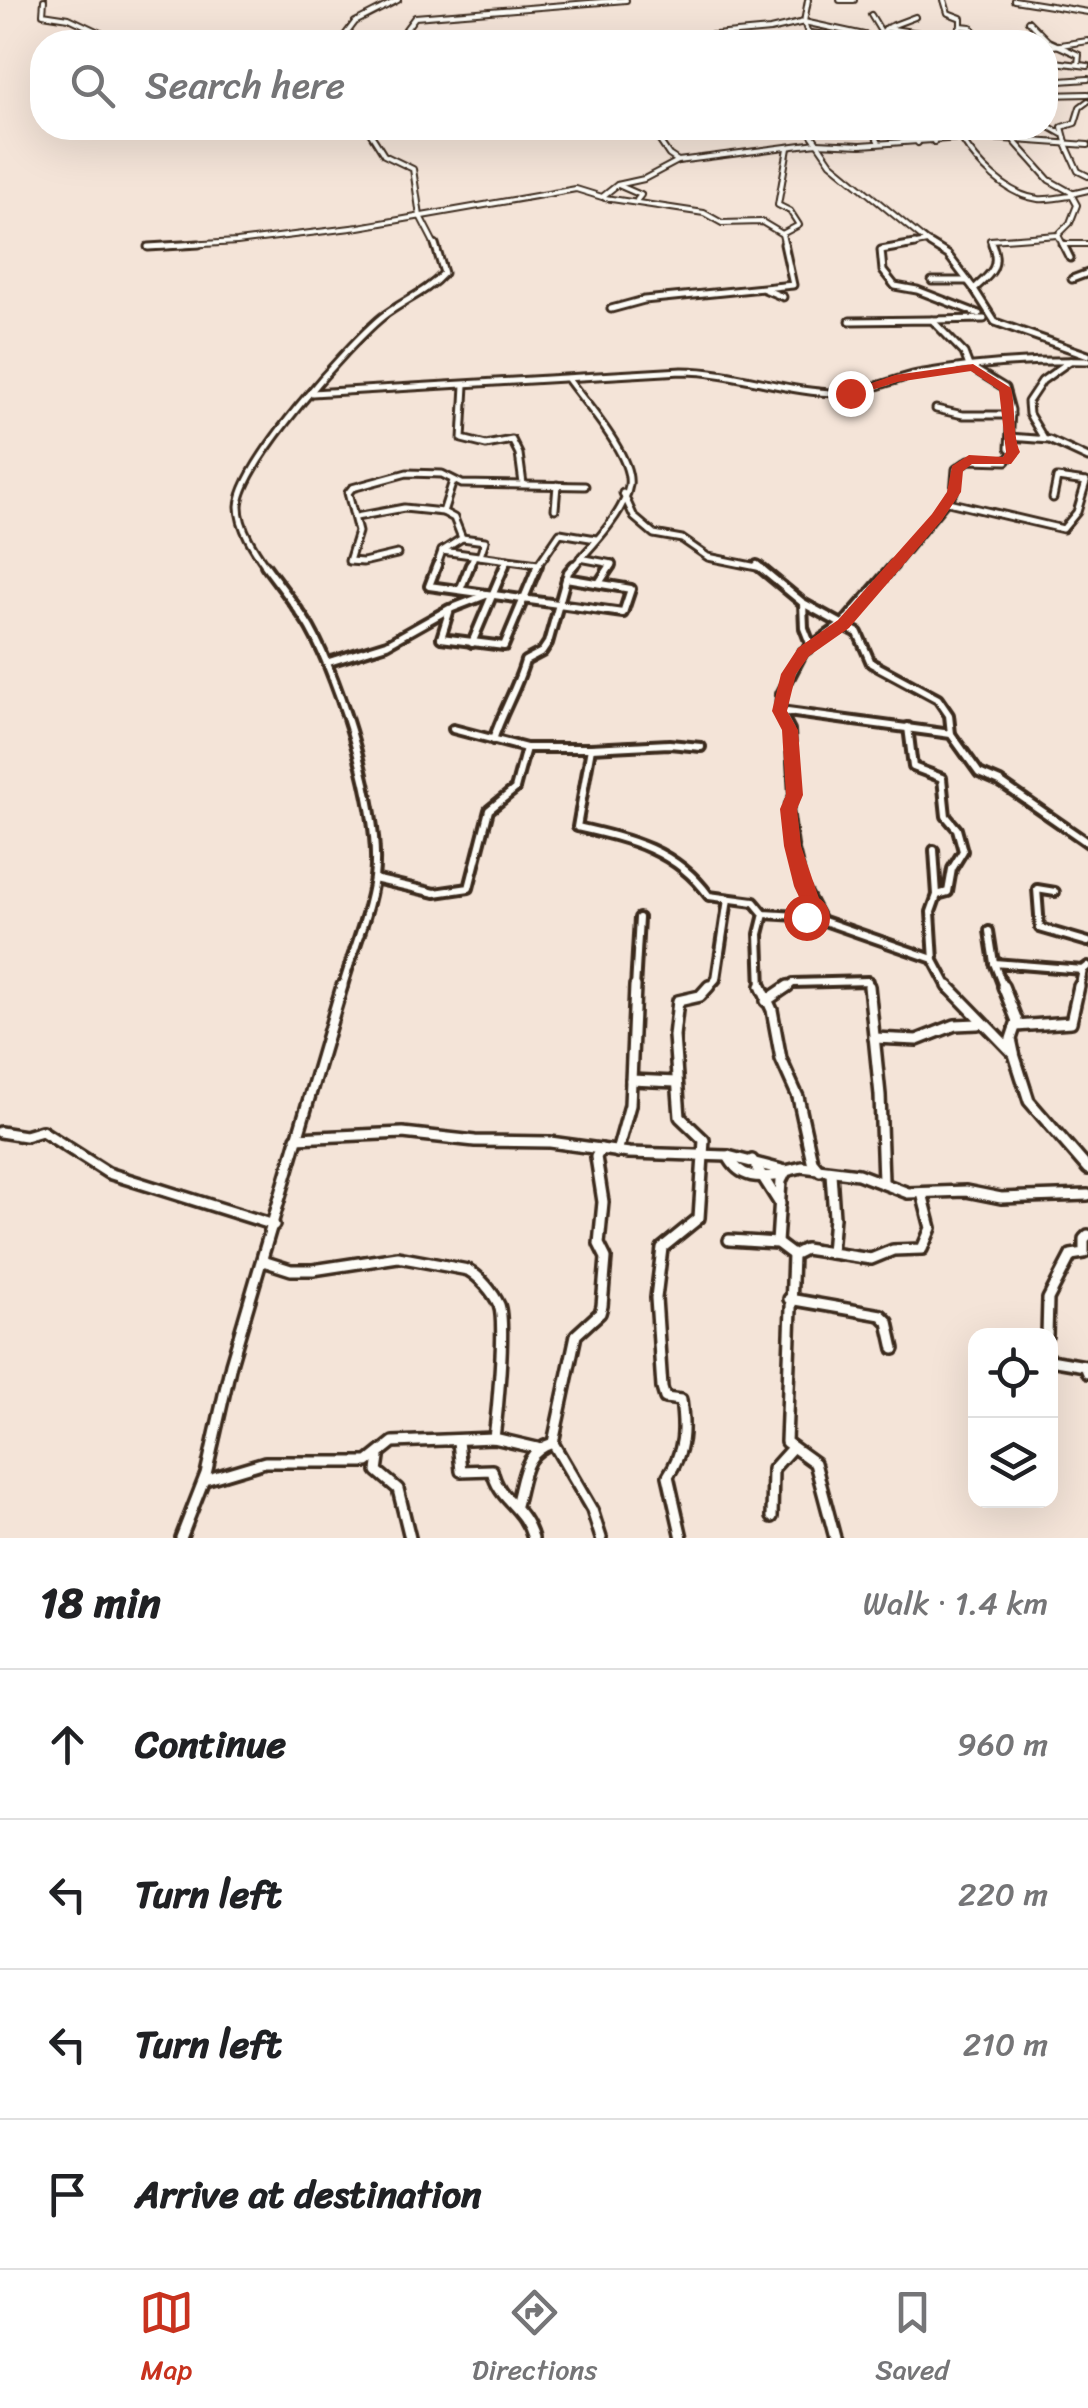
<!DOCTYPE html>
<html lang="en">
<head>
<meta charset="utf-8">
<style>
  :root { --surface:#fff; --page:#f2f2f2; --text:#202124; --muted:#757577; --line:#e0e0e0; --accent:#c8321e }
  body { margin:0; font-family:Sriracha,sans-serif; background:var(--page); color:var(--text) }
  .controls { position:absolute; right:30px; bottom:30px; display:grid; overflow:hidden; border-radius:20px; box-shadow:0 10px 40px #0002 }
  .controls button { width:90px; height:90px; display:grid; place-items:center; padding:0; border:0; border-bottom:2px solid var(--line); background:var(--surface); color:var(--text); font:50px sans-serif }
  .stop { position:absolute; width:30px; height:30px; margin:-22px; border:8px solid #c8321e; border-radius:50%; background:#fff }
  .stop.end { background:#c8321e; border-color:#fff; box-shadow:0 2px 10px #0008 }
  .list { margin:0; padding:0; list-style:none }
  h2 { display:flex; justify-content:space-between; align-items:center; height:130px; margin:0; padding:0 40px; font-size:42px }
  h2 small { font-size:32px; font-weight:400; color:var(--muted) }
  .list li { display:grid; grid-template-columns:65px 1fr auto; gap:30px; align-items:center; box-sizing:border-box; height:150px; padding:0 40px; border-top:2px solid var(--line) }
  .list b { display:block; font-size:38px; white-space:nowrap }
  .list em { font-size:32px; font-style:normal; color:var(--muted) }
  .icon { flex:none; width:55px; height:55px; fill:none; stroke:currentColor; stroke-width:2; stroke-linecap:round; stroke-linejoin:round }
  .map { position:relative; flex:none; width:1088px; height:1538px; overflow:hidden }
  .search { position:absolute; background:var(--surface); box-shadow:0 10px 40px #0002; left:30px; right:30px; top:30px; height:110px; display:flex; align-items:center; gap:25px; box-sizing:border-box; padding:0 35px; border-radius:40px; color:var(--muted); font-size:38px }
  .sheet { height:730px; background:var(--surface) }
  nav { display:flex; justify-content:space-around; align-items:center; box-sizing:border-box; height:140px; border-top:2px solid var(--line); background:var(--surface); font-size:28px; color:var(--muted) }
  nav a { display:grid; justify-items:center; gap:5px }
  nav .on { color:var(--accent) }
  .map>svg:first-child { display:block }
  .lines { fill:none; stroke-linecap:round; stroke-linejoin:round }
  .street-far3-casing { stroke:#3b2a1e; stroke-width:8 }
  .street-far2-casing { stroke:#3b2a1e; stroke-width:11 }
  .street-far1-casing { stroke:#3b2a1e; stroke-width:14 }
  .street-casing { stroke:#3b2a1e; stroke-width:16 }
  .street-far3 { stroke:#fdfcf7; stroke-width:4 }
  .street-far2 { stroke:#fdfcf7; stroke-width:5 }
  .street-far1 { stroke:#fdfcf7; stroke-width:6 }
  .street { stroke:#fdfcf7; stroke-width:9 }
  .route { fill:#c8321e }
</style>
</head>
<body>
<div class="map">
<svg width="1088" height="1538" viewBox="0 0 1088 1538">
  <rect width="100%" height="100%" fill="#f4e4d8"/>
  <filter id="ink" filterUnits="userSpaceOnUse"><feTurbulence type="fractalNoise" baseFrequency=".01" numOctaves="2"/><feDisplacementMap in="SourceGraphic" scale="20" xChannelSelector="R" yChannelSelector="G"/><feConvolveMatrix kernelMatrix="1 2 1 2 8 2 1 2 1" color-interpolation-filters="sRGB"/></filter>
  <g filter="url(#ink)">
    <g class="lines">
      <defs>
        <g id="street-far3">
          <path d="M44,0L43,14L69,18L107,36L149,42"/>
          <path d="M808,0L804,22L811,42"/>
          <path d="M840,0H854"/>
          <path d="M944,0L948,13L961,18V26L971,27L980,40L993,42"/>
          <path d="M1014,0L1088,12"/>
          <path d="M871,15L880,30"/>
          <path d="M915,17L886,28L919,33L927,42"/>
          <path d="M1028,21L1048,41L1079,55L1078,64"/>
          <path d="M886,28L878,38L924,41"/>
          <path d="M810,33L845,37L847,42"/>
          <path d="M631,40L636,42"/>
          <path d="M340,42L355,22L398,0"/>
          <path d="M362,42L400,37L415,17L626,0"/>
          <path d="M706,42L704,36L770,30L804,22L878,38"/>
          <path d="M959,42L956,32L961,26"/>
          <path d="M1046,47L1088,41"/>
          <path d="M1046,61L1088,66"/>
          <path d="M1046,69L1053,81"/>
          <path d="M1046,82L1088,79"/>
          <path d="M1046,95L1088,94"/>
          <path d="M1046,125L1062,134"/>
          <path d="M367,128L384,155L413,169L420,216L436,247"/>
          <path d="M651,128L669,155L678,161"/>
          <path d="M807,128L831,163L927,242"/>
          <path d="M872,128L879,143"/>
          <path d="M907,128L918,143"/>
          <path d="M924,128L935,137L934,142"/>
          <path d="M963,128V137"/>
          <path d="M961,138C977,163 1006,195 1038,199C1049,200 1060,197 1071,196"/>
          <path d="M1015,142L1049,180L1074,194"/>
          <path d="M1066,142L1062,127L1075,123L1080,107L1088,101"/>
          <path d="M1066,144L1078,171L1088,176"/>
          <path d="M618,185L641,195L637,200"/>
          <path d="M605,198L704,213L722,223L762,222L782,234L785,247"/>
          <path d="M782,234L799,225L790,211L778,205L788,148"/>
          <path d="M1058,235L1064,247"/>
          <path d="M1063,244H1088"/>
          <path d="M154,247L237,242L359,227L576,189L602,197L617,185L644,179L678,161L817,143L861,145L975,137L1088,145"/>
          <path d="M900,247L927,242L935,247"/>
          <path d="M993,247L990,240L1058,235L1070,223L1077,205L1071,194L1088,190"/>
        </g>
        <g id="street-far2">
          <path d="M915,244L881,250L883,271L895,286L917,290L979,314"/>
          <path d="M930,244L948,255L974,289"/>
          <path d="M992,244C1001,267 991,274 974,289L995,322L1088,355"/>
          <path d="M1063,244L1070,258"/>
          <path d="M148,247L199,244"/>
          <path d="M1072,279L1088,273"/>
          <path d="M932,281H968"/>
          <path d="M764,289L783,297"/>
          <path d="M611,309L644,300L793,285L784,244"/>
          <path d="M932,320L984,319"/>
          <path d="M850,321L932,320L964,353L969,366L1005,388L1011,410L1009,448L1013,451L1007,461L969,460L956,469L954,492L892,568"/>
          <path d="M568,379C585,403 633,456 629,485C625,513 590,548 572,568"/>
          <path d="M465,385L462,439L486,445L512,440L519,454L523,484"/>
          <path d="M312,393L682,371C737,371 788,394 843,393C868,392 893,379 918,374C974,364 1031,360 1088,361"/>
          <path d="M936,409L963,415H1011"/>
          <path d="M1010,437L1049,440L1088,458"/>
          <path d="M1044,439L1029,414L1028,402L1042,381L1070,361"/>
          <path d="M623,493L634,517L654,534L682,539L708,557L762,568"/>
          <path d="M1053,498L1057,478L1086,482"/>
          <path d="M948,502L1063,529L1077,512L1086,482"/>
          <path d="M555,509L557,485"/>
          <path d="M356,517L404,508L443,512L453,481"/>
          <path d="M462,538L485,541L480,556"/>
          <path d="M442,551L462,538L454,518L443,512"/>
          <path d="M397,554L363,562L349,561L358,532L348,493L352,488L407,473L442,474L462,484L585,486"/>
          <path d="M580,558L612,564L609,568"/>
          <path d="M267,568C255,551 239,528 239,506C241,464 348,345 382,317C402,301 426,293 444,273L435,244"/>
          <path d="M436,568L442,551L538,564"/>
          <path d="M469,568L474,556"/>
          <path d="M504,568L507,560"/>
          <path d="M536,568L560,533L596,539"/>
        </g>
        <g id="street-far1">
          <path d="M265,565C280,586 297,606 310,628C341,683 382,815 374,878C369,915 352,953 342,989"/>
          <path d="M437,565L429,586L623,613L631,589L566,578"/>
          <path d="M757,565L803,603L858,633L871,663L938,699L949,715L951,734"/>
          <path d="M894,565L843,624L803,652L781,694L780,711L790,730L794,795L788,809L793,846L803,886L821,920L933,959L949,989"/>
          <path d="M599,583L611,565"/>
          <path d="M460,590L470,565"/>
          <path d="M486,595L450,609L441,638L504,646L538,565"/>
          <path d="M803,603L804,628L811,646"/>
          <path d="M472,643L505,565"/>
          <path d="M329,662L387,644L449,609"/>
          <path d="M780,711L951,734L979,773L1000,782L1088,843"/>
          <path d="M908,727L913,767L942,778L946,816L957,829L963,851L952,869L948,892L937,895"/>
          <path d="M453,729L526,748H591"/>
          <path d="M493,740C502,712 517,689 525,661L542,652L548,643L568,572L574,565"/>
          <path d="M701,747L669,744L591,748L577,827C630,839 676,850 709,896L754,902L764,914L816,917"/>
          <path d="M934,850L937,895L931,912L934,961"/>
          <path d="M374,879L435,893L469,888L489,810L515,789L526,748"/>
          <path d="M1055,892L1037,889L1040,928L1088,942"/>
          <path d="M989,931L994,963"/>
          <path d="M635,989L639,918"/>
          <path d="M707,989L716,979L728,899"/>
          <path d="M761,989L759,934L764,914"/>
          <path d="M785,989L793,983L868,981L869,989"/>
          <path d="M1004,989L994,963L1083,970L1088,966"/>
          <path d="M1079,989L1083,970"/>
        </g>
        <g id="street">
          <path d="M761,986L772,1010L781,1059L798,1097L812,1161L820,1171"/>
          <path d="M869,986L880,1095L883,1181"/>
          <path d="M948,986L1014,1054L1029,1101L1088,1169"/>
          <path d="M1003,986L1017,1021L1011,1039L1014,1053"/>
          <path d="M766,1001L788,986"/>
          <path d="M1016,1026L1071,1022L1079,986"/>
          <path d="M874,1038L917,1040L955,1025L978,1024"/>
          <path d="M631,1080L676,1082"/>
          <path d="M0,1132L25,1136L42,1131L108,1173L274,1225"/>
          <path d="M296,1138L403,1133L475,1141L550,1142L629,1153L728,1156L786,1171L802,1167L858,1174L908,1193L966,1191L1001,1198L1088,1195"/>
          <path d="M601,1149L596,1157L603,1202L599,1244L606,1258L602,1306L600,1313L576,1335L553,1443L592,1510L601,1538"/>
          <path d="M617,1152L630,1105L635,986"/>
          <path d="M728,1156C740,1180 760,1178 783,1175"/>
          <path d="M752,1160L780,1204"/>
          <path d="M831,1173L834,1217L831,1253"/>
          <path d="M729,1240L777,1243L793,1255"/>
          <path d="M777,1243L781,1181L786,1171"/>
          <path d="M263,1261L291,1270H313L398,1257L468,1270C480,1277 493,1292 499,1305C506,1323 497,1415 494,1438"/>
          <path d="M789,1299L881,1315L888,1322L894,1349"/>
          <path d="M1047,1336L1048,1299L1071,1255L1084,1253V1239L1088,1235"/>
          <path d="M1050,1360L1085,1366L1088,1373"/>
          <path d="M458,1441L461,1471L492,1470C499,1502 523,1504 533,1538"/>
          <path d="M379,1457L377,1471L398,1489L410,1538"/>
          <path d="M208,1479L265,1462H368L393,1442L494,1438L537,1448"/>
          <path d="M516,1505C524,1477 523,1452 553,1443"/>
          <path d="M772,1517L773,1469L791,1449"/>
          <path d="M181,1538L206,1474L231,1364L342,986"/>
          <path d="M682,1538L668,1476C685,1450 685,1430 681,1400L665,1398L662,1388L656,1298L662,1248L699,1218L704,1140L680,1117L674,1036L678,1001L700,996L709,986"/>
          <path d="M835,1538L815,1463L786,1442L793,1255L805,1249L871,1259L893,1250L922,1249L931,1228L922,1193"/>
        </g>
      </defs>
      <use href="#street-far3" class="street-far3-casing"/>
      <use href="#street-far2" class="street-far2-casing"/>
      <use href="#street-far1" class="street-far1-casing"/>
      <use href="#street" class="street-casing"/>
      <use href="#street-far3" class="street-far3"/>
      <use href="#street-far2" class="street-far2"/>
      <use href="#street-far1" class="street-far1"/>
      <use href="#street" class="street"/>
    </g>
  </g>
  <path class="route" d="M973,364L1011,388C1016,408 1012,434 1020,452L1011,464H972L963,471L961,492L942,520L849,628L809,656L796,674L787,711L798,730L803,795L797,809L801,846L825,916L823,922L806,924L797,917L805,910L794,886L784,846L780,809L786,795L782,730L772,711L781,674L798,648L838,620L932,514L947,492L952,466L969,455L1003,457L1006,452L999,390L971,371L897,382L850,397L843,393L895,375Z"/>
</svg>
<div class="controls">
<button><svg class="icon" aria-label="locate" viewBox="0 0 24 24"><circle cx="12" cy="12" r="6"/><path d="M12 2v4M12 18v4M2 12h4M18 12h4"/></svg></button>
<button><svg class="icon" aria-label="layers" viewBox="0 0 24 24"><path d="M12 4l9 5-9 5-9-5zM3 14l9 5 9-5"/></svg></button>
</div>
<div class="stop" style="left:806px;top:917px"></div>
<div class="stop end" style="left:850px;top:393px"></div>
<div class="search"><svg class="icon" aria-label="search" viewBox="0 0 24 24"><circle cx="10" cy="10" r="6"/><path d="M15 15l6 6"/></svg>Search here</div>
</div>
<section class="sheet">
<h2>18 min<small>Walk · 1.4 km</small></h2>
<ul class="list">
<li><svg class="icon" aria-label="ahead" viewBox="0 0 24 24"><path d="M12 20V5M6 11l6-6 6 6"/></svg><div><b>Continue</b></div><em>960 m</em></li>
<li><svg class="icon" aria-label="left" viewBox="0 0 24 24"><path d="M17 20v-9H6M10 6l-5 5 5 5"/></svg><div><b>Turn left</b></div><em>220 m</em></li>
<li><svg class="icon" aria-label="left" viewBox="0 0 24 24"><path d="M17 20v-9H6M10 6l-5 5 5 5"/></svg><div><b>Turn left</b></div><em>210 m</em></li>
<li><svg class="icon" aria-label="arrive" viewBox="0 0 24 24"><path d="M6 21V4h12l-3 4 3 4H6"/></svg><div><b>Arrive at destination</b></div></li>
</ul>
</section>
<nav>
<a class="on"><svg class="icon" aria-label="map" viewBox="0 0 24 24"><path d="M3 6l6-2 6 2 6-2v14l-6 2-6-2-6 2zM9 4v14M15 6v14"/></svg>Map</a>
<a><svg class="icon" aria-label="directions" viewBox="0 0 24 24"><path d="M12 3l9 9-9 9-9-9zM9 14v-3h6M13 9l2 2-2 2"/></svg>Directions</a>
<a><svg class="icon" aria-label="saved" viewBox="0 0 24 24"><path d="M7 4h10v16l-5-4-5 4z"/></svg>Saved</a>
</nav>
</body>
</html>
